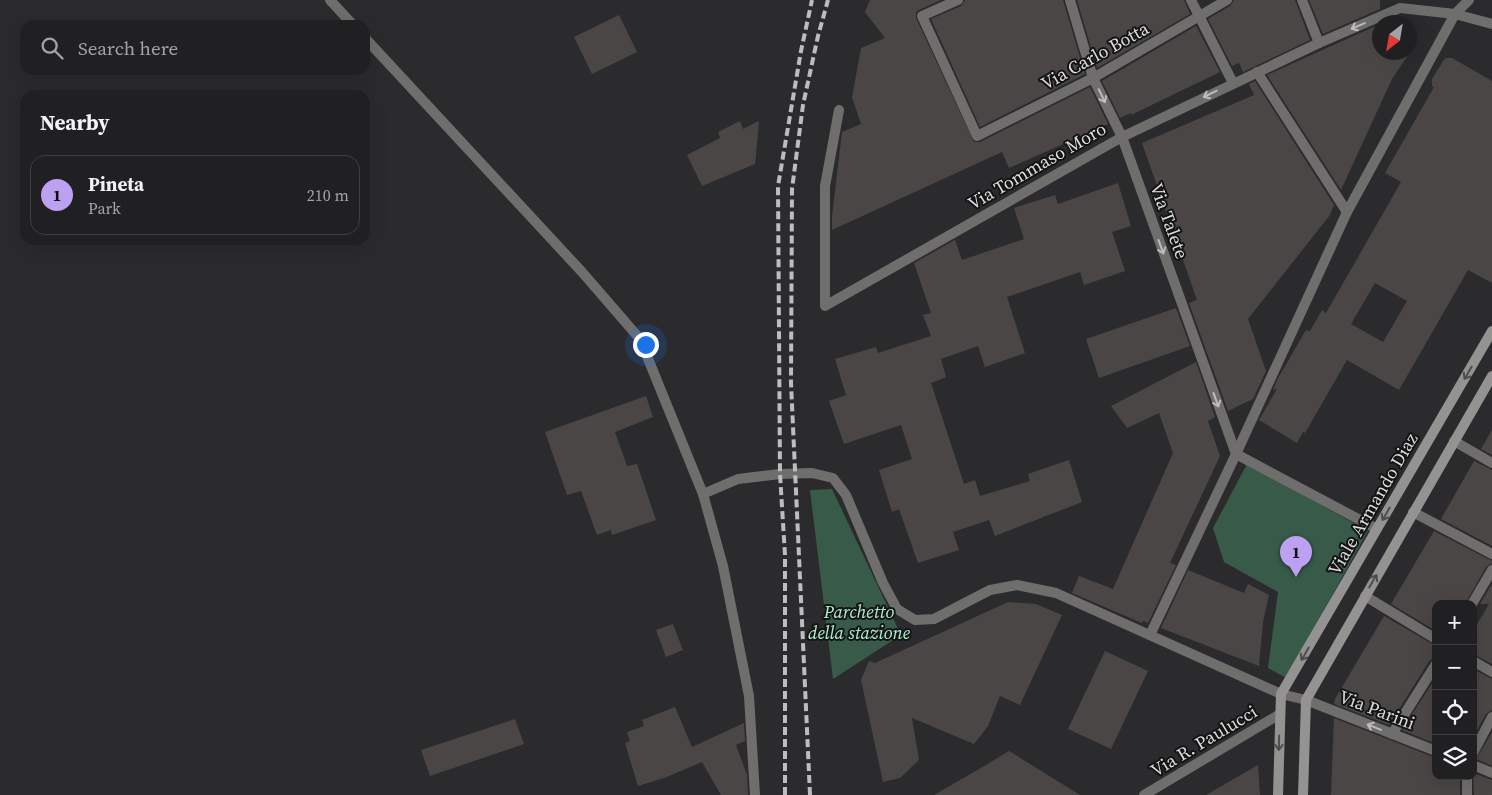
<!DOCTYPE html>
<html lang="en">
<head>
<meta charset="utf-8">
<style>
  :root { --surface:#202022; --page:#28282a; --text:#f1f3f6; --muted:#a2a3a5; --line:#3d3e40; --accent:#bca0f2 }
  body { margin:0; font-family:"Source Serif 4",serif; background:var(--page); color:var(--text) }
  .controls { position:absolute; right:15px; bottom:15px; display:grid; overflow:hidden; border-radius:10px; box-shadow:0 5px 20px #0002 }
  .controls button { width:45px; height:45px; display:grid; place-items:center; padding:0; border:0; border-bottom:1px solid var(--line); background:var(--surface); color:var(--text); font:25px sans-serif }
  .compass { position:absolute; left:1372px; top:15px; width:45px; height:45px; border-radius:50%; background:var(--surface); box-shadow:0 5px 20px #0002; rotate:211deg }
  .you { position:absolute; left:645px; top:344px; width:18px; height:18px; margin:-12px; border:4px solid #fff; border-radius:50%; background:#1a73e8; box-shadow:0 0 0 8px #1a73e833 }
  .badge { display:grid; place-items:center; width:32px; height:32px; border-radius:50%; background:var(--accent); color:#111; font-size:16px; font-weight:700 }
  .pin { position:absolute; translate:-50% -41px; filter:drop-shadow(0 1px 2px #0008) }
  .pin::after { content:''; position:absolute; top:26px; width:18px; height:15px; background:inherit; clip-path:polygon(0 0,100% 0,50% 100%) }
  .list { margin:0; padding:0; list-style:none }
  h2 { display:flex; justify-content:space-between; align-items:center; height:65px; margin:0; padding:0 20px; font-size:21px }
  h2 small { font-size:16px; font-weight:400; color:var(--muted) }
  .list li { display:grid; grid-template-columns:32px 1fr auto; gap:15px; align-items:center; box-sizing:border-box; height:80px; margin:0 10px 10px; padding:0 10px; border:1px solid var(--line); border-radius:15px }
  .list b { display:block; font-size:19px; white-space:nowrap }
  .list p { margin:0; font-size:16px; white-space:nowrap; color:var(--muted) }
  .list em { font-size:16px; font-style:normal; color:var(--muted) }
  .icon { flex:none; width:28px; height:28px; fill:none; stroke:currentColor; stroke-width:2; stroke-linecap:round; stroke-linejoin:round }
  .map { position:relative; flex:none; width:1492px; height:795px; overflow:hidden }
  .search { position:absolute; background:var(--surface); box-shadow:0 5px 20px #0002; left:20px; top:20px; width:350px; height:55px; display:flex; align-items:center; gap:12px; box-sizing:border-box; padding:0 18px; border-radius:15px; color:var(--muted); font-size:19px }
  .panel { position:absolute; background:var(--surface); box-shadow:0 5px 20px #0002; left:20px; top:90px; width:350px; height:155px; border-radius:15px }
  .map>svg:first-child { display:block }
  .green { fill:#385a49 }
  .building { fill:#494645; fill-rule:evenodd }
  .lines { fill:none; stroke-linecap:round; stroke-linejoin:round }
  .street { stroke:#6f6e6d; stroke-width:10 }
  .secondary { stroke:#959392; stroke-width:10 }
  .rail { stroke:#bdbdc0; stroke-width:4; stroke-dasharray:8 4; stroke-linecap:butt }
  .oneway { stroke:#bcbcbd }
  .oneway2 { stroke:#4e4d4d }
  .labels { text-anchor:middle; stroke-width:4; stroke-linejoin:round; paint-order:stroke }
  .street-label { font-size:18px; fill:#dddddf; stroke:#141415 }
  .park-label { font-size:18px; font-style:italic; fill:#adf2ce; stroke:#141415 }
</style>
</head>
<body>
<div class="map">
<svg width="1492" height="795" viewBox="0 0 1492 795">
  <rect width="100%" height="100%" fill="#2b2b2e"/>
  <g class="green">
    <path d="M1247,464L1368,531L1286,678L1268,668L1278,592L1224,562L1213,528Z"/>
    <path d="M832,489L901,635L833,679L810,490Z"/>
  </g>
  <g class="building">
    <path d="M870,0H941L919,10L916,12V18L974,142H980L1090,87L1108,124L1009,168L1002,152L832,230V216L842,132L861,124L852,97L861,48L885,38L865,12Z"/>
    <path d="M965,0H1063L1085,74L980,127L931,19L961,6Z"/>
    <path d="M1077,0H1184L1190,14L1097,68Z"/>
    <path d="M1234,0H1295L1310,40L1243,72L1239,63L1232,66L1208,19L1230,6Z"/>
    <path d="M1309,0H1380V9L1323,34Z"/>
    <path d="M619,15L637,52L592,74L574,37Z"/>
    <path d="M1380,24V52H1410L1392,79L1341,190L1267,75Z"/>
    <path d="M1196,26L1220,72L1131,115V113L1120,118L1102,81Z"/>
    <path d="M1445,58H1452L1492,81V283L1468,270L1399,390L1347,360L1305,433L1303,432L1297,443L1259,420L1277,389L1273,390L1277,380L1306,330L1310,331L1322,310L1326,313L1401,182L1385,173L1434,87L1432,86V79ZM1375,283L1407,301L1383,342L1351,324Z"/>
    <path d="M1255,81L1334,205L1330,215L1248,319L1266,371L1253,399L1228,411L1189,303L1197,300L1142,143L1254,95L1249,84Z"/>
    <path d="M740,121L743,129L759,121L755,164L702,186L687,155L720,138L718,132Z"/>
    <path d="M1118,183L1131,226L1112,232L1125,271L1084,285L1080,272L1007,297L1025,353L985,367L978,346L941,359L946,377L931,383L964,484L975,480L980,496L1030,481L1028,474L1069,460L1082,502L995,536L989,520L953,532L959,550L918,563L899,509L892,512L879,470L912,459L901,425L844,444L829,401L846,395L835,359L876,347L878,353L931,336L923,315L931,313L914,263L955,240L962,260L1024,239L1014,208L1055,195L1058,204Z"/>
    <path d="M1176,308L1190,346L1099,378L1086,339Z"/>
    <path d="M1196,362L1215,417L1208,421L1220,456L1170,563L1176,565L1148,623L1143,621L1142,623L1072,593L1079,576L1113,589L1173,453L1159,413L1127,428L1111,406Z"/>
    <path d="M646,396L653,417L615,432L627,466L637,464L656,520L612,535L611,530L597,535L581,491L567,495L545,432Z"/>
    <path d="M1492,430V455L1481,449Z"/>
    <path d="M1474,461L1492,470V546L1441,519Z"/>
    <path d="M1434,531L1492,561V563L1486,567L1465,604H1436V631L1391,604Z"/>
    <path d="M1188,570L1244,593L1248,584L1269,595L1263,622L1259,666L1161,628Z"/>
    <path d="M1492,584V664L1473,654V631L1489,604H1480Z"/>
    <path d="M1008,602L1036,604L1062,615L1020,705L1000,696L988,726L974,744L912,718L919,760L900,778L883,782L861,680L869,661L875,663Z"/>
    <path d="M1384,616L1436,646V657L1430,660L1389,725L1334,704L1335,699Z"/>
    <path d="M673,624L683,650L666,657L656,630Z"/>
    <path d="M1105,651L1148,671L1111,749L1068,729Z"/>
    <path d="M1473,669L1492,679V710L1486,714L1473,738Z"/>
    <path d="M1436,677V744L1402,730Z"/>
    <path d="M675,707L692,747L744,723L745,741L736,745L747,775L748,795H721L702,762L664,778L638,786L625,743L630,741L627,732L644,726L642,720Z"/>
    <path d="M1334,718L1436,758V776H1460V795H1331Z"/>
    <path d="M515,719L524,744L430,776L421,750Z"/>
    <path d="M1492,732V766L1476,759Z"/>
    <path d="M1009,751L1080,795H934L986,765Z"/>
    <path d="M1258,765L1260,795H1206Z"/>
    <path d="M1473,773L1492,780V795H1474Z"/>
  </g>
  <g class="lines">
    <g class="street">
      <path d="M330,0L353,25"/>
      <path d="M958,0L922,16L977,136L1093,78L1227,0"/>
      <path d="M1070,0L1093,78L1122,137L1236,454L1377,529"/>
      <path d="M1191,0L1233,83"/>
      <path d="M1302,0L1319,43"/>
      <path d="M365,38L582,272L640,339L703,494"/>
      <path d="M1257,72L1347,212"/>
      <path d="M839,110L825,186V306L1122,137L1319,43L1400,8L1455,14L1492,24"/>
      <path d="M1454,441L1492,463"/>
      <path d="M1413,512L1492,554"/>
      <path d="M1365,596L1436,639"/>
      <path d="M1472,604L1492,570"/>
      <path d="M1150,635L1236,454L1347,212L1455,14L1469,0"/>
      <path d="M1473,661L1492,672"/>
      <path d="M1392,734L1436,664"/>
      <path d="M1473,753L1492,717"/>
      <path d="M1473,765L1492,773"/>
      <path d="M755,795L749,696L723,566L703,494L738,479L780,474L812,473L833,478L846,495L883,583L897,609L915,620L934,619L990,590L1017,585L1056,593L1281,694L1306,700L1436,751"/>
      <path d="M1144,795L1280,714"/>
      <path d="M1467,795V776"/>
    </g>
    <g class="secondary">
      <path d="M1278,795L1281,694L1492,331"/>
      <path d="M1303,795L1306,700L1492,376"/>
    </g>
    <g class="rail">
      <path d="M785,795V555L780,474L778,186L801,51L812,0"/>
      <path d="M810,795L791,383L792,189L803,105L818,36L828,0"/>
    </g>
  </g>
  <defs><path id="oneway-shaft" d="M-6 0H5M1.5-3L5.5 0L1.5 3" fill="none" stroke-width="1.6" stroke-linecap="round" stroke-linejoin="round" transform="scale(1.25)"/></defs>
  <g class="oneway">
    <use href="#oneway-shaft" transform="translate(1358 26) rotate(157)"/>
    <use href="#oneway-shaft" transform="translate(1210 94) rotate(154)"/>
    <use href="#oneway-shaft" transform="translate(1102 96) rotate(64)"/>
    <use href="#oneway-shaft" transform="translate(1161 247) rotate(70)"/>
    <use href="#oneway-shaft" transform="translate(1216 400) rotate(70)"/>
    <use href="#oneway-shaft" transform="translate(1374 727) rotate(-158)"/>
  </g>
  <g class="oneway2">
    <use href="#oneway-shaft" transform="translate(1468 373) rotate(120)"/>
    <use href="#oneway-shaft" transform="translate(1386 514) rotate(120)"/>
    <use href="#oneway-shaft" transform="translate(1373 581) rotate(-60)"/>
    <use href="#oneway-shaft" transform="translate(1305 654) rotate(120)"/>
    <use href="#oneway-shaft" transform="translate(1279 743) rotate(91)"/>
  </g>
  <g class="labels">
    <g class="street-label">
      <text transform="translate(1095 56) rotate(-29)" y="6">Via Carlo Botta</text>
      <text transform="translate(1037 166) rotate(-30)" y="6">Via Tommaso Moro</text>
      <text transform="translate(1169 221) rotate(70)" y="6">Via Talete</text>
      <text transform="translate(1373 504) rotate(-60)" y="6">Viale Armando Diaz</text>
      <text transform="translate(1377 710) rotate(21)" y="6">Via Parini</text>
      <text transform="translate(1204 741) rotate(-31)" y="6">Via R. Paulucci</text>
    </g>
    <g class="park-label">
      <text x="859" y="618">Parchetto<tspan x="859" dy="21">della stazione</tspan></text>
    </g>
  </g>
</svg>
<div class="controls">
<button>+</button>
<button>−</button>
<button><svg class="icon" aria-label="locate" viewBox="0 0 24 24"><circle cx="12" cy="12" r="6"/><path d="M12 2v4M12 18v4M2 12h4M18 12h4"/></svg></button>
<button><svg class="icon" aria-label="layers" viewBox="0 0 24 24"><path d="M12 4l9 5-9 5-9-5zM3 14l9 5 9-5"/></svg></button>
</div>
<svg class="compass" viewBox="-18 -18 36 36"><path d="M0-13l5 13h-10z" fill="#e53935"/><path d="M0 13l5-13h-10z" fill="#a2a3a5"/></svg>
<div class="you"></div>
<div class="pin badge" style="left:1296px;top:577px">1</div>
<div class="search"><svg class="icon" aria-label="search" viewBox="0 0 24 24"><circle cx="10" cy="10" r="6"/><path d="M15 15l6 6"/></svg>Search here</div>
<section class="panel">
<h2>Nearby<small></small></h2>
<ul class="list">
<li><span class="badge">1</span><div><b>Pineta</b><p>Park</p></div><em>210 m</em></li>
</ul>
</section>
</div>
</body>
</html>
